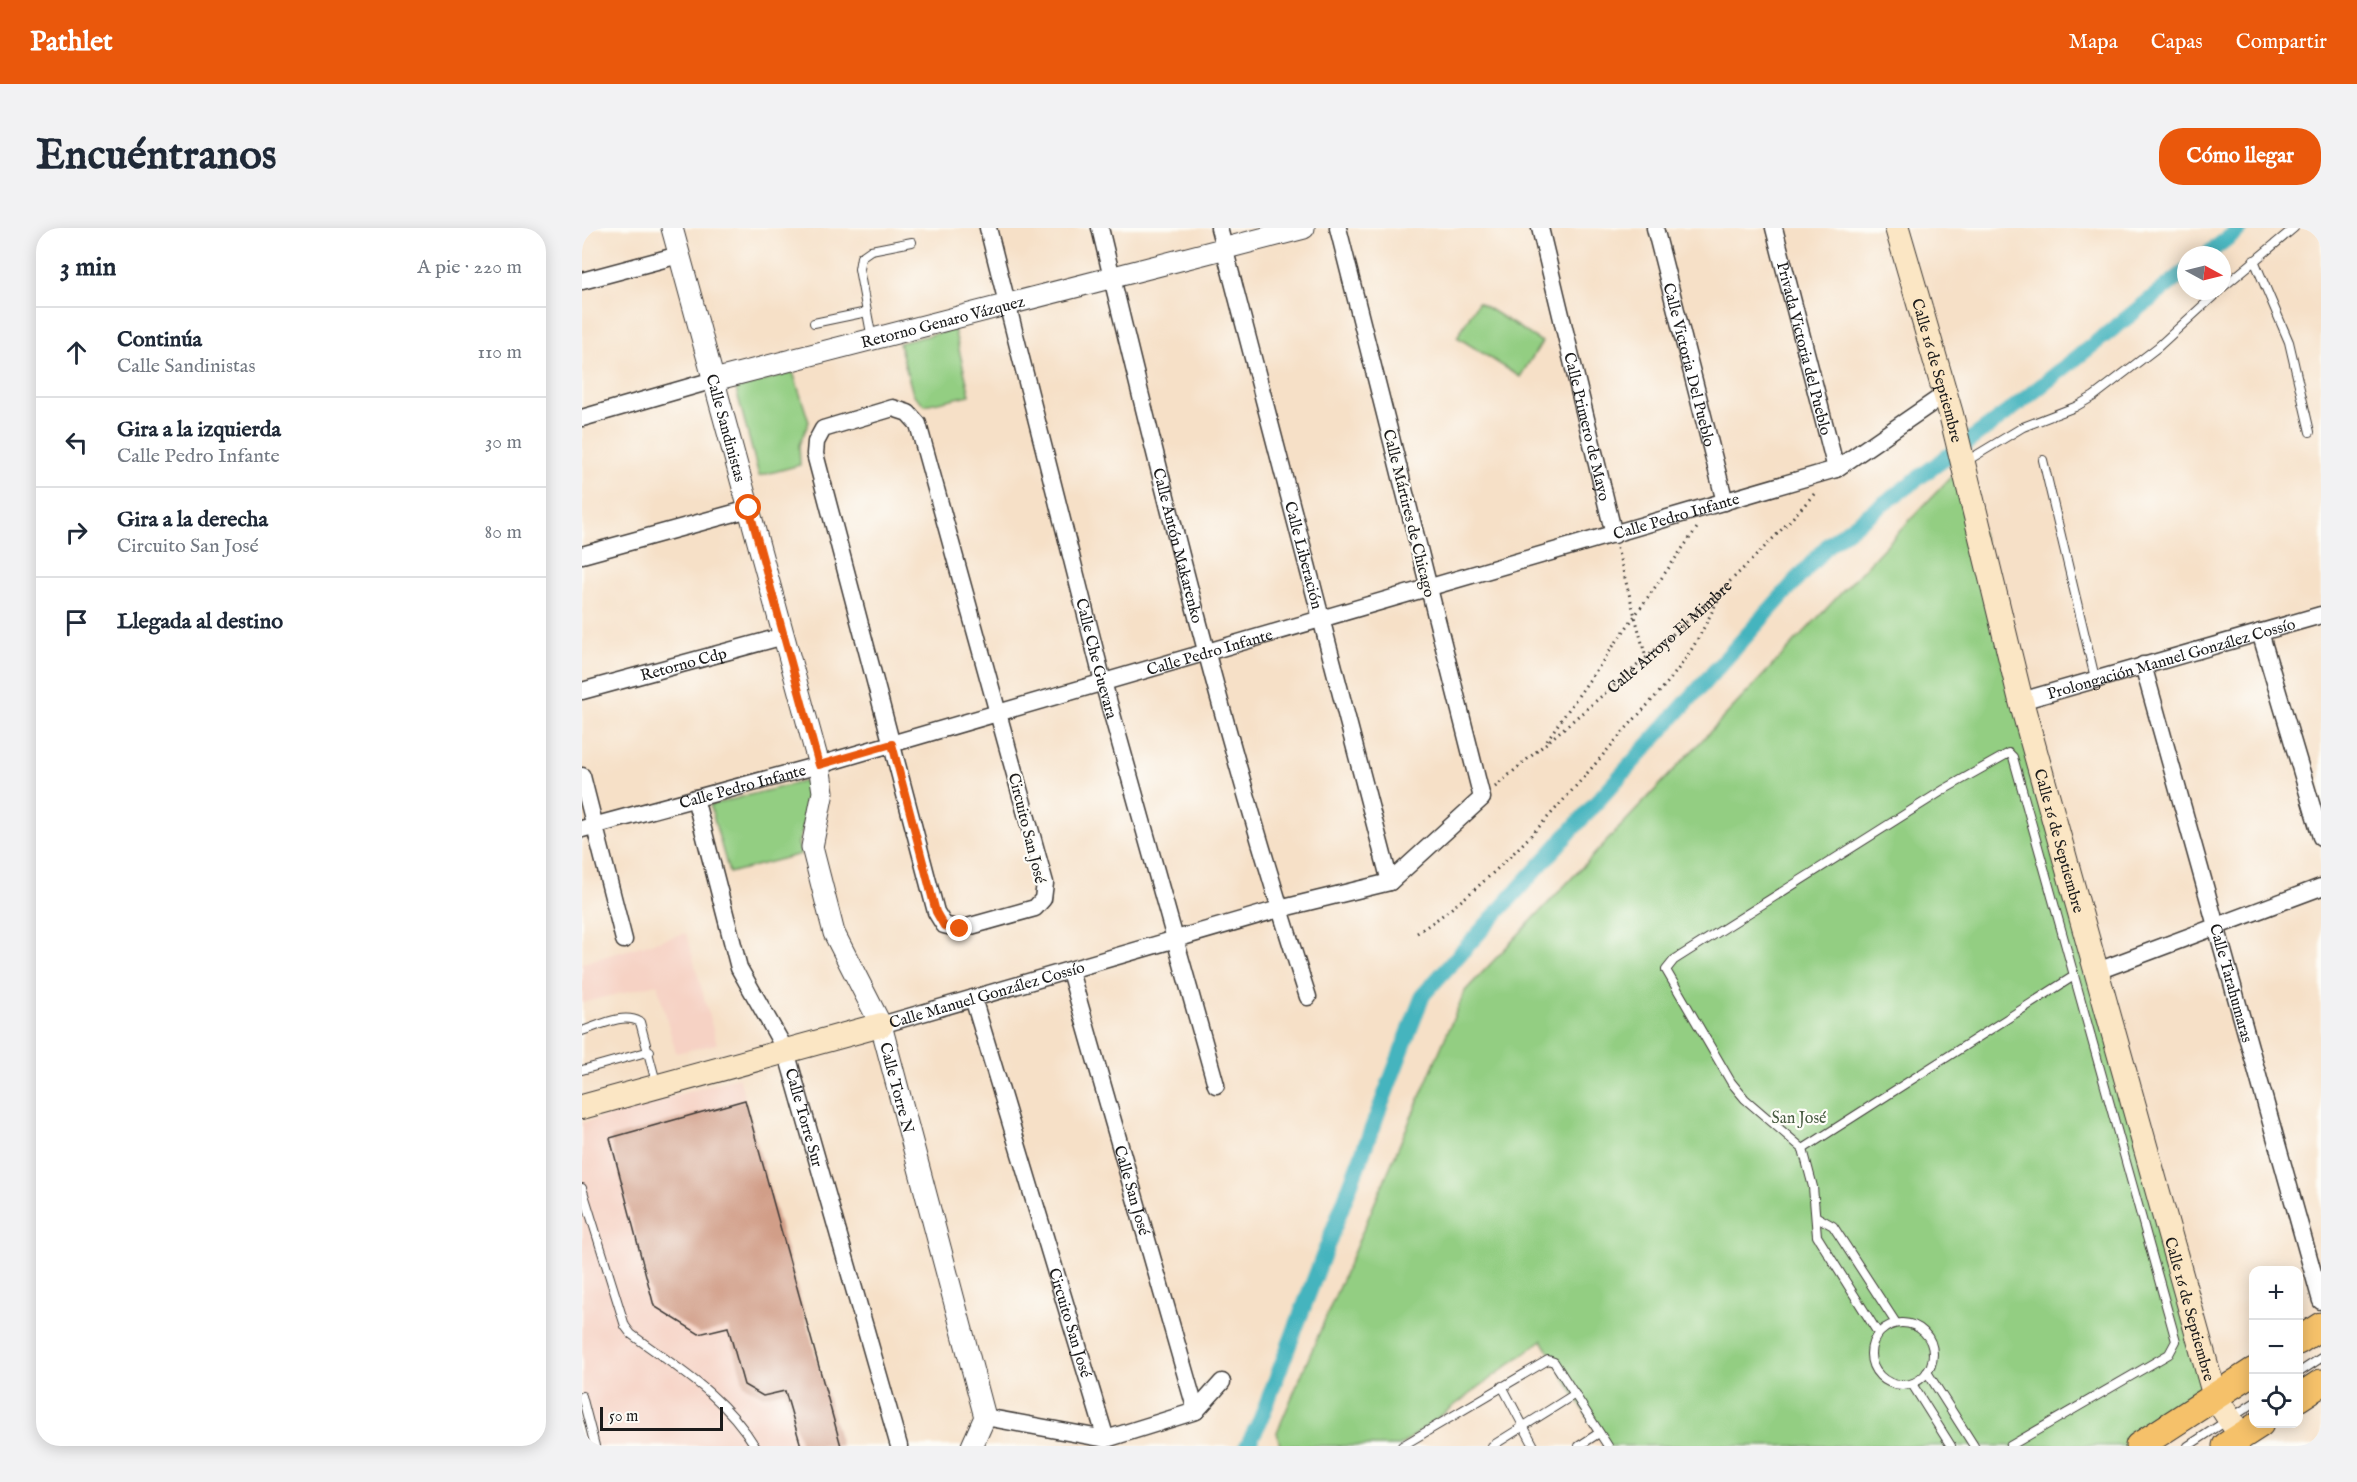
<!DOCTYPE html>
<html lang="es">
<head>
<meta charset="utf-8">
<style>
  :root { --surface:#fff; --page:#f2f2f3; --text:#1f2937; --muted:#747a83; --line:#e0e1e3; --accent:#ea580c }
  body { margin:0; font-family:"IM FELL English",serif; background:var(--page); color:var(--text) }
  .controls { position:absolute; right:18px; bottom:18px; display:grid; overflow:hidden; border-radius:12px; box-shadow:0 3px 15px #0003 }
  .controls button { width:54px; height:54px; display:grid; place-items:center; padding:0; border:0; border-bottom:2px solid var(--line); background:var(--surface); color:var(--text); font:30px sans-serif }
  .compass { position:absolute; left:1595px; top:18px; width:54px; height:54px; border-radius:50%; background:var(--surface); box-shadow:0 3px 15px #0003; rotate:97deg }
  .scale { position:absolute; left:18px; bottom:15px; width:123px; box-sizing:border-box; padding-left:6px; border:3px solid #1c1c1c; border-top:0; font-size:16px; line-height:21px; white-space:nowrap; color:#1c1c1c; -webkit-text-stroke:4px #fdfcf7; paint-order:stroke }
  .stop { position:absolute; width:18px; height:18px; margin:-14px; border:4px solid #ea580c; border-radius:50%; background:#fff }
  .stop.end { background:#ea580c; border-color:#fff; box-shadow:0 2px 6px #0008 }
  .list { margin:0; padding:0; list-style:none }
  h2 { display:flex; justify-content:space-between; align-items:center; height:78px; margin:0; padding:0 24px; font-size:26px }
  h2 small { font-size:20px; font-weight:400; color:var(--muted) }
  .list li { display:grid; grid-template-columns:39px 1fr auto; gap:18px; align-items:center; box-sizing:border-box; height:90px; padding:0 24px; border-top:2px solid var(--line) }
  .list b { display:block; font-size:22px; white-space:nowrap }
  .list p { margin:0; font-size:20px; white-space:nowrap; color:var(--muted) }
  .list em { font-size:20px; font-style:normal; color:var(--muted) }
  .icon { flex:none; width:33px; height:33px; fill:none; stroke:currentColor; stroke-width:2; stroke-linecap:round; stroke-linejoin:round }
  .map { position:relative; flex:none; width:1739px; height:1218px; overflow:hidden; border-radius:24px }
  header { display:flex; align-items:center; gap:36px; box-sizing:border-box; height:84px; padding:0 30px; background:var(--accent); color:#fff }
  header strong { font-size:28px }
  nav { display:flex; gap:33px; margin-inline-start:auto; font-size:21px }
  .intro { display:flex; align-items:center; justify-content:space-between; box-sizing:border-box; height:144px; padding:0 36px }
  h1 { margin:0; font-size:42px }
  .button { padding:15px 27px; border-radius:24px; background:var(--accent); color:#fff; font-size:21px; font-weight:700 }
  main { display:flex; gap:36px; padding:0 36px }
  aside { flex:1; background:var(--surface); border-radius:24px; box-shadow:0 3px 15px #0003 }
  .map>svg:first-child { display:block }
  .built { fill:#f6d2c4 }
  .green { fill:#93ce82; stroke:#58754f; stroke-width:1.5 }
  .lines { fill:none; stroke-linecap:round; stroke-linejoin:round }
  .canal { stroke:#45b4be; stroke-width:16 }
  .building { fill:#d19e88 }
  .service-casing { stroke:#3d3936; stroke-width:10 }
  .minor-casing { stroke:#3d3936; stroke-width:19 }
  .tertiary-casing { stroke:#3d3936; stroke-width:23 }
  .secondary-casing { stroke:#3d3936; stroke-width:26 }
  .primary-casing { stroke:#3d3936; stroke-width:29 }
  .path { stroke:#3d3936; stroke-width:3; stroke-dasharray:1.5 4.5; stroke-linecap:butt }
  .service { stroke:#fff; stroke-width:8 }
  .minor { stroke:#fff; stroke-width:16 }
  .tertiary { stroke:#fff; stroke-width:21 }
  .secondary { stroke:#fbe6c4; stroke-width:24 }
  .primary { stroke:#f5c16b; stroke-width:27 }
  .route { stroke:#ea580c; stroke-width:8 }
  .labels { text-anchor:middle; stroke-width:4.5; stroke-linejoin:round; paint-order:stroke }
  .street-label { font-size:16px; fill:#1c1c1c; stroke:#fdfcf7 }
  .park-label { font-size:16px; fill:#465a40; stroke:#fdfcf7 }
</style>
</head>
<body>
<header>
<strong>Pathlet</strong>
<nav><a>Mapa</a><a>Capas</a><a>Compartir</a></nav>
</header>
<div class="intro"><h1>Encuéntranos</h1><a class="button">Cómo llegar</a></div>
<main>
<aside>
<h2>3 min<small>A pie · 220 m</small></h2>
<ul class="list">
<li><svg class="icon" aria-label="ahead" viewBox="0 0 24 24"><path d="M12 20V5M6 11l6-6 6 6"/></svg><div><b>Continúa</b><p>Calle Sandinistas</p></div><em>110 m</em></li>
<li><svg class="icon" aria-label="left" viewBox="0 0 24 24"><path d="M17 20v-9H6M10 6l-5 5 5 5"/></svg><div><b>Gira a la izquierda</b><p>Calle Pedro Infante</p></div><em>30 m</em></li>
<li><svg class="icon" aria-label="right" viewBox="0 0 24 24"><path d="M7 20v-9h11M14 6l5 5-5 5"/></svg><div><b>Gira a la derecha</b><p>Circuito San José</p></div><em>80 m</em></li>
<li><svg class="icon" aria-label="arrive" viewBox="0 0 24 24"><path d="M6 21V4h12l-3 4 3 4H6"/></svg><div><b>Llegada al destino</b></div></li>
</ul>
</aside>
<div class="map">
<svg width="1739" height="1218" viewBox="0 0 1739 1218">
  <rect width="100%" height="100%" fill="#fdfcf7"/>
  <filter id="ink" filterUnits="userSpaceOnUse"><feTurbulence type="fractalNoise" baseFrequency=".0167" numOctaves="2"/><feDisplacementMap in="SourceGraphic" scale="12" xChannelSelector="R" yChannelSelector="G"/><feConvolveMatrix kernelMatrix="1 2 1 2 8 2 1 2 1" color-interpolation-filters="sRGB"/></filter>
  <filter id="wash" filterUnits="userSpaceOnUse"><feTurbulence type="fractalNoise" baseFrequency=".008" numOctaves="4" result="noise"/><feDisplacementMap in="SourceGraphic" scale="24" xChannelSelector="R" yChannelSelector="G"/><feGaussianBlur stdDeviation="1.35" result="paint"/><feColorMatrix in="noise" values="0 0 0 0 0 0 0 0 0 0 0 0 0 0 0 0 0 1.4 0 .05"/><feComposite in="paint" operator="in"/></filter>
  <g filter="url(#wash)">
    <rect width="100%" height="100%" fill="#f6e0c7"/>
    <g class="built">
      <path d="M104,705L135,816L94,825L75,756L0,775V735Z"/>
      <path d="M157,849L259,1218H0V895Z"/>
    </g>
    <g class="green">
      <path d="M896,74L960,114L938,149L875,109Z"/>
      <path d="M372,101L388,167L343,177L331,166L317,115Z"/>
      <path d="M211,144L227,194L217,217L218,237L177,248L154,161Z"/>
      <path d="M1381,236L1633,1169L1558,1218H1023L960,1112L818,1218H698L695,1204L883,763Z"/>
      <path d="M231,551L234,557L216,616L219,626L147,645L128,577Z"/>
    </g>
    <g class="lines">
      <g class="canal">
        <path d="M1624,27L1659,0"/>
        <path d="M665,1218L678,1193L841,767L1247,316L1430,181L1604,43"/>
      </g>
    </g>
    <g id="blocks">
      <path class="building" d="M163,872L259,1218H219L203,1163L181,1168L162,1157L146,1099L117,1106L72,1078L28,910Z"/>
    </g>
  </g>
  <g filter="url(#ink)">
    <use href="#blocks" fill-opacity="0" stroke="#3d3936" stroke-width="1.5"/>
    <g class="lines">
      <defs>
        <g id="service">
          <path d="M1672,32L1707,114L1728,204"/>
          <path d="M1640,60L1712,0"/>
          <path d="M232,95L285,84"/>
          <path d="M290,111L277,41L279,29L289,22L330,14"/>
          <path d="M1461,232L1513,450"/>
          <path d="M1383,234L1441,199L1493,179L1512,168L1576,119L1637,63"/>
          <path d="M0,803C17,798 41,784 58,794L75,858"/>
          <path d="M0,842L68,823"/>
          <path d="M1221,921L1492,748"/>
          <path d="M0,960L43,1098L49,1106C95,1140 142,1167 173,1218"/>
          <path d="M1235,989L1251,998L1314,1095"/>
          <circle cx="1320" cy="1126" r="31"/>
          <path d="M1296,1105L1235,1008L1231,959L1221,921L1163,871L1149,854L1084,742L1092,732L1363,561L1427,525L1431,529L1594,1113L1587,1126L1428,1218"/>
          <path d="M1345,1144L1392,1218"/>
          <path d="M1716,1145L1739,1130"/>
          <path d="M1330,1156L1369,1218"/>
          <path d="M920,1158L952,1218"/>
          <path d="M0,1168L13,1218"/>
          <path d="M820,1218L966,1132L972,1134L1026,1218"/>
          <path d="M910,1218L993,1166"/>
          <path d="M997,1218L1017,1205"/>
          <path d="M1606,1218L1672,1175"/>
        </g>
        <g id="minor">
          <path id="s2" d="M406,0L521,454L634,857"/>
          <path id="s3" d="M518,0C580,258 644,517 726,769"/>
          <path id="s4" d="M637,0L808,654"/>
          <path id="s5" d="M958,0L1032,307"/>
          <path id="s6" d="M1073,0L1143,274"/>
          <path id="s7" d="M1192,0L1254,241"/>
          <path d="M0,53L97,27"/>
          <path d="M311,180L326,185L336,196L463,655L461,671L453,680L378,701L362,697L354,684L233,226L234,214L241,201Z"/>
          <path d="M0,190L132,152"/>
          <path d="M0,327L167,281"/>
          <path d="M1678,404L1739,609"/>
          <path id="s8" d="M1561,437L1739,1073"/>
          <path id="s9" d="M0,463L202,408"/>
          <path id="s10" d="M1439,473L1739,387"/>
          <path d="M0,548L42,712"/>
          <path id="s11" d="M113,570L157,740L204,823L317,1218"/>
          <path id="s12" d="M0,601L237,537L1254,241L1363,166"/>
          <path id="s13" d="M488,743L614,1183"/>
          <path d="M1513,744L1739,659"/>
          <path id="s14" d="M391,770L524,1211"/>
          <path id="s15" d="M299,797L697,681L808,654L900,570L756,0"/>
          <path d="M403,1189L524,1211L614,1183L640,1154"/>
        </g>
        <g id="tertiary">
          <path id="s16" d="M90,0L237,537L241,564L230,619L252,705L299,797L403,1189L390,1218"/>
          <path id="s17" d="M132,152L722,0"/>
        </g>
        <g id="secondary">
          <path id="s18" d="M1315,0L1369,186L1439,473L1633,1169L1659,1208"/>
          <path d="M0,879L299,797"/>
        </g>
        <g id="primary">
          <path d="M1716,1113L1739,1098"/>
          <path d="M1716,1170L1739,1155"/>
          <path d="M1557,1218L1672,1143"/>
          <path d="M1644,1218L1678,1196"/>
        </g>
      </defs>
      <use href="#service" class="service-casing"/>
      <use href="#minor" class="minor-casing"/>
      <use href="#tertiary" class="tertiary-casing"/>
      <use href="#secondary" class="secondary-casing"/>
      <use href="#primary" class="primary-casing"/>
      <g class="path">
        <path d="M1035,320L1064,430"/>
        <path d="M965,512L1117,297"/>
        <path id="s1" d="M913,559C1023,464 1137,374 1233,265"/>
        <path d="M835,705C912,655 974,581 1034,512C1055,487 1080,464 1099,437C1116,414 1128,387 1141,362"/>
      </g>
      <use href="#service" class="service"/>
      <use href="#minor" class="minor"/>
      <use href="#tertiary" class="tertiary"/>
      <use href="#secondary" class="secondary"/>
      <use href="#primary" class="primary"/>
    </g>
  </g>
  <g class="lines" filter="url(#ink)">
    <path class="route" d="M167,280L237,537L310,516L354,684L362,698L378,701"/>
  </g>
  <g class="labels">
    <g class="street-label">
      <text dy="6" stroke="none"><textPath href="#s17" startOffset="236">Retorno Genaro Vázquez</textPath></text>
      <text dy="6" stroke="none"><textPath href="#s7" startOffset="124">Privada Victoria del Pueblo</textPath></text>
      <text dy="6" stroke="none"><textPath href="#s6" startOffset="141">Calle Victoria Del Pueblo</textPath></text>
      <text dy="6" stroke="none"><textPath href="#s18" startOffset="148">Calle 16 de Septiembre</textPath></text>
      <text dy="6" stroke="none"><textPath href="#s5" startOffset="204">Calle Primero de Mayo</textPath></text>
      <text dy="6" stroke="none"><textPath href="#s16" startOffset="207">Calle Sandinistas</textPath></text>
      <text transform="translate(828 285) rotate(76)" y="6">Calle Mártires de Chicago</text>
      <text dy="6" stroke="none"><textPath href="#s12" startOffset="1138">Calle Pedro Infante</textPath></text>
      <text dy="6" stroke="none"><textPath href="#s3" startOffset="327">Calle Antón Makarenko</textPath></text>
      <text dy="6" stroke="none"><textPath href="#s4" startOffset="338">Calle Liberación</textPath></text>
      <text dy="6" stroke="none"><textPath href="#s1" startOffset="230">Calle Arroyo El Mimbre</textPath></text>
      <text dy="6" stroke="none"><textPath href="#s12" startOffset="652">Calle Pedro Infante</textPath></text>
      <text dy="6" stroke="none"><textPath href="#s2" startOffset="444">Calle Che Guevara</textPath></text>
      <text dy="6" stroke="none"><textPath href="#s10" startOffset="156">Prolongación Manuel González Cossío</textPath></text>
      <text dy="6" stroke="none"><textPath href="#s9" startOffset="105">Retorno Cdp</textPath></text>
      <text dy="6" stroke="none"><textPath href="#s12" startOffset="166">Calle Pedro Infante</textPath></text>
      <text transform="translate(446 600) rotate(76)" y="6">Circuito San José</text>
      <text dy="6" stroke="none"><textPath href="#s18" startOffset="634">Calle 16 de Septiembre</textPath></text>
      <text dy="6" stroke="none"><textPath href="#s8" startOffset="330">Calle Tarahumaras</textPath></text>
      <text dy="6" stroke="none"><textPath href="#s15" startOffset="110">Calle Manuel González Cossío</textPath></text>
      <text dy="6" stroke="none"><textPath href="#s16" startOffset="897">Calle Torre N</textPath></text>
      <text dy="6" stroke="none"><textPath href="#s11" startOffset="340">Calle Torre Sur</textPath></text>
      <text dy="6" stroke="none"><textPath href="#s13" startOffset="228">Calle San José</textPath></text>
      <text dy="6" stroke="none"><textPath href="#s18" startOffset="1120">Calle 16 de Septiembre</textPath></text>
      <text dy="6" stroke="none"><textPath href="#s14" startOffset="339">Circuito San José</textPath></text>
    </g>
    <g class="park-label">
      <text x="1217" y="895">San José</text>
    </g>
  </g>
</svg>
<div class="controls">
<button>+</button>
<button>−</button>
<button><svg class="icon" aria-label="locate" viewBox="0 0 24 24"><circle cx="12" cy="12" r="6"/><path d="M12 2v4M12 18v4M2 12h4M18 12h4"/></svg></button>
</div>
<svg class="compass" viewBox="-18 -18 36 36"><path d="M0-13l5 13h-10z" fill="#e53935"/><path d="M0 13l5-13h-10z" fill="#747a83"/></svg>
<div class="scale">50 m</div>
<div class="stop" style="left:167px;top:280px"></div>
<div class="stop end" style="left:378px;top:701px"></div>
</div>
</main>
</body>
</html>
